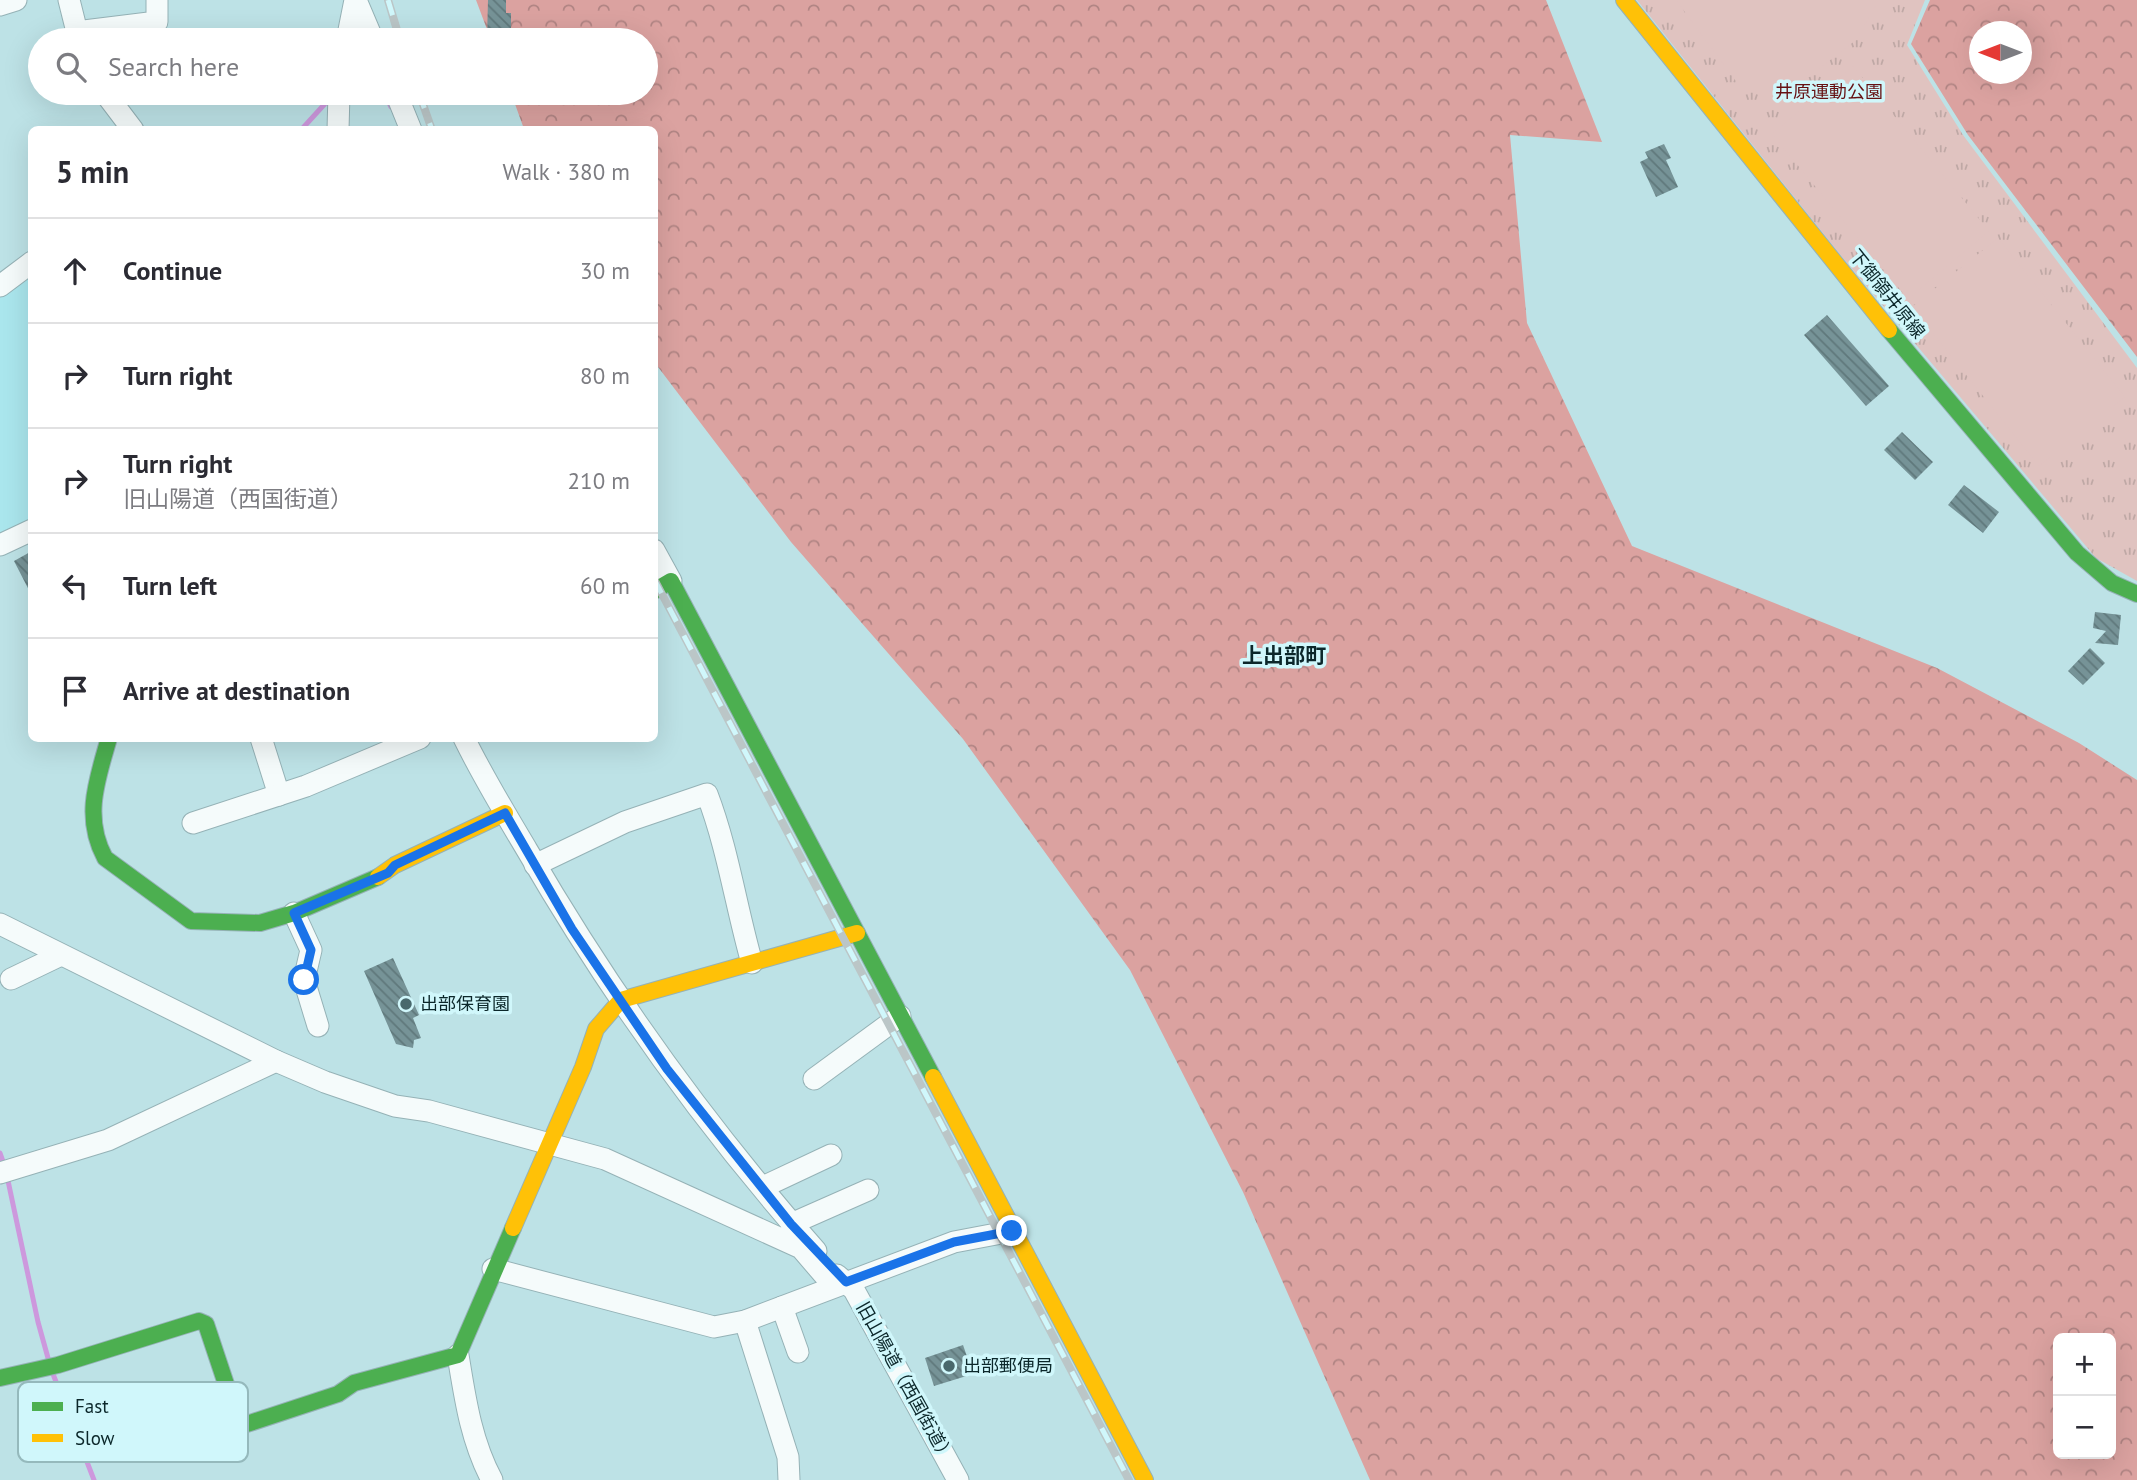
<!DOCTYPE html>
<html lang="en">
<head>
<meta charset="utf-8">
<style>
  :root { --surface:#fff; --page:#f2f2f3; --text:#2b2b33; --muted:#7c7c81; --line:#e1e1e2 }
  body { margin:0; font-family:"PT Sans","Noto Sans JP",sans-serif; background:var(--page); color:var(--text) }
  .controls { position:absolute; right:21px; bottom:21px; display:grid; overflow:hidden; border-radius:10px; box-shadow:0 7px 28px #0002 }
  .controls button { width:63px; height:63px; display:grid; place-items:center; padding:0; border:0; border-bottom:2px solid var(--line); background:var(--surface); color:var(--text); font:35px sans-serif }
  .compass { position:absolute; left:1969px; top:21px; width:63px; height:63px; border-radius:50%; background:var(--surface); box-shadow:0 7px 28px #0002; rotate:270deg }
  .stop { position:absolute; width:21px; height:21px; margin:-16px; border:5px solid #1a73e8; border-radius:50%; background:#fff }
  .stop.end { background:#1a73e8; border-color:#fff; box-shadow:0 2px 7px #0008 }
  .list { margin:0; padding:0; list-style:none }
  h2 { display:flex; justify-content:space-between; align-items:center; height:91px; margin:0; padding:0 28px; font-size:30px }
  h2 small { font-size:23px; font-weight:400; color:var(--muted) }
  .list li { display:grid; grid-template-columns:46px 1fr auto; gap:21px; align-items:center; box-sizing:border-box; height:105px; padding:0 28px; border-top:2px solid var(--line) }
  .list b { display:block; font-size:26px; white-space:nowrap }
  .list p { margin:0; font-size:23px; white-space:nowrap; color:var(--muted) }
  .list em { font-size:23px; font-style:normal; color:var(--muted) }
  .icon { flex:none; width:38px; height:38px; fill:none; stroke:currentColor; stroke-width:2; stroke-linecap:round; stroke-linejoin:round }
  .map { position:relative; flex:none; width:2137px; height:1480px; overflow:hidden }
  .search { position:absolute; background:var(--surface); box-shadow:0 7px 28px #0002; left:28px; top:28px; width:630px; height:77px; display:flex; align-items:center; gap:18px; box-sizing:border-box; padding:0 24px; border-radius:38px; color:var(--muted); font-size:26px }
  .panel { position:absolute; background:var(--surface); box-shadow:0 7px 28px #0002; left:28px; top:126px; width:630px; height:616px; border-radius:10px }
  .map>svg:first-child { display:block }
  .built { fill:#aae6ed }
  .grass { fill:url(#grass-tufts) }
  .forest { fill:url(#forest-crowns); fill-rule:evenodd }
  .garden { fill:#e0c3c0 }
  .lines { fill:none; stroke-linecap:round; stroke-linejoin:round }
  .stream { stroke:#cd98dd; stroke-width:5 }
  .building { fill:url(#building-back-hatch) }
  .street-casing { stroke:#95b2b6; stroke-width:23 }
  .fast-casing { stroke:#95b2b6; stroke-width:18 }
  .slow-casing { stroke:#95b2b6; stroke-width:18 }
  .street { stroke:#f5fbfb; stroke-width:21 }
  .fast { stroke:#4caf50; stroke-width:16 }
  .slow { stroke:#ffc107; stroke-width:16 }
  .rail-casing { stroke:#bbc6c7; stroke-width:8 }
  .rail { stroke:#d0f7fb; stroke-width:5; stroke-dasharray:16; stroke-linecap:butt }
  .route { stroke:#1a73e8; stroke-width:9 }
  .poi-dot { fill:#49686c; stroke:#d0f7fb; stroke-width:2.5 }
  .labels { text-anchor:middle; stroke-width:7; stroke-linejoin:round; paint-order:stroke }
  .park-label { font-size:18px; fill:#661113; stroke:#d0f7fb }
  .street-label { font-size:18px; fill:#0b272a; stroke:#d0f7fb }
  .poi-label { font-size:18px; fill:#0b272a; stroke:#d0f7fb; text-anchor:start }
  .quarter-label { font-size:21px; font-weight:bold; fill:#0b272a; stroke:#d0f7fb }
  .key { fill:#d0f7fb; stroke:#95b9bc; stroke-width:2 }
  .key-label { font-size:19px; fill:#0b272a }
</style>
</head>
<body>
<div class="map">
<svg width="2137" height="1480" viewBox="0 0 2137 1480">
  <defs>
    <pattern id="grass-tufts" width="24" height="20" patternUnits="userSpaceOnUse" patternTransform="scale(1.75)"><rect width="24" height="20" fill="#e0c3c0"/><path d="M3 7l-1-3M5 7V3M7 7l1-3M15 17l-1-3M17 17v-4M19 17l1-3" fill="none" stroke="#bfa8a5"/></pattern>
    <pattern id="forest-crowns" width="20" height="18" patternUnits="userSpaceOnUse" patternTransform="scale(1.75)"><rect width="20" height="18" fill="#dba2a0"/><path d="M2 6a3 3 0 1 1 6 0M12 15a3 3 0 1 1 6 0" fill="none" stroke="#b08483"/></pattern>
    <pattern id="building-back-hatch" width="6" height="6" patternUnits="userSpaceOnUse" patternTransform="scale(1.75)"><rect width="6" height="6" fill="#769397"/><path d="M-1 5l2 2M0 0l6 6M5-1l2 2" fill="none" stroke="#5f787b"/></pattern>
  </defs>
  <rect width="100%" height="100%" fill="#bde2e6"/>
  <path class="built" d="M25,274L32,281L31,521L0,536V295Z"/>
  <path class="grass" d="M1637,0H1925L1907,45L1963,135L2137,368V581L2096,558L1842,257Z"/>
  <g class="forest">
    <path d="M476,0H1546L1602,142L1510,135L1527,323L1632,546L1937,668L2079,743L2137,780V1480H1370L1243,1192L1130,970L963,739L791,542L655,363L654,130L524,129L511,93H646V40H491ZM2058,1338H2111V1454H2058Z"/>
    <path d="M1930,0H2137V357L1968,135L1911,44ZM1980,32H2022V74H1980Z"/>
  </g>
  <g class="garden">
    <path d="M1676,0H1879L1856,40L1790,91L1782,84H1738Z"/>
    <path d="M1853,66L1989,231L1908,299L1772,134Z"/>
    <path d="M1998,238L2125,397L2039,466L1912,307Z"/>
  </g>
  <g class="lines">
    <g class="stream">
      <path d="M384,93L391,107"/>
      <path d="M301,130L332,96"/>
      <path d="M0,1153L5,1167"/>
      <path d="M7,1176L38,1322L48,1358"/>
      <path d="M53,1374L94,1480"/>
    </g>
  </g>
  <g class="building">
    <path d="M488,0H506V13H511V38H487Z"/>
    <path d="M1664,144L1671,158L1666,160L1678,187L1656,197L1640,162L1648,158L1645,152Z"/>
    <path d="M1827,315L1889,386L1866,406L1804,335Z"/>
    <path d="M1902,432L1933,462L1915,480L1884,450Z"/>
    <path d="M1964,485L1999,512L1983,533L1948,505Z"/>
    <path d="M32,551V596L14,561Z"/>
    <path d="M2095,612L2121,615L2118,645L2095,643L2106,631L2093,628Z"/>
    <path d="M2090,648L2105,663L2083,685L2068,671Z"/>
    <path d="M393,958L419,1015L413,1018L421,1038L414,1040L413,1048L396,1044L364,971Z"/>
    <path d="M963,1345L973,1374L934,1386L925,1358Z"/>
  </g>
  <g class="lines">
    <defs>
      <g id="street">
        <path d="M69,0L79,40"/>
        <path d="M356,0L373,40"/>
        <path d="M0,5L16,0"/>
        <path d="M76,32L157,22V0"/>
        <path d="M347,40L355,0"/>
        <path d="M105,93L133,130"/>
        <path d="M396,93L411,130"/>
        <path d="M338,130L339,93"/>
        <path d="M0,286L32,262"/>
        <path d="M0,545L32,530"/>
        <path d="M654,550L671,581"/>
        <path d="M261,738L279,795"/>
        <path d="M464,738C483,777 505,813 527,850C610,993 706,1127 816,1251"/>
        <path d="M193,823L306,786L420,738"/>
        <path d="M535,865L625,822L707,794C728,849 736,907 752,963"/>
        <path d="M294,913L311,950L304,980L318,1026"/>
        <path d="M0,924L276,1061L325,1082L395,1106L429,1111L605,1159L801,1248L825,1276L846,1282"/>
        <path d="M11,979L61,955"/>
        <path d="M814,1079L900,1016"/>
        <path d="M0,1173L108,1140L276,1061"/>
        <path d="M763,1187L831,1155"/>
        <path d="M791,1224L868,1190"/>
        <path d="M493,1269L714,1327L745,1321L954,1242L1012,1231"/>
        <path d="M837,1275L854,1290L958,1480"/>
        <path d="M782,1307L798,1352"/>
        <path d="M745,1321L788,1457L789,1480"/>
        <path d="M458,1355C465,1398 471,1441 492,1480"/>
      </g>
      <g id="fast">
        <path d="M1889,330L2077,553L2112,583L2137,594"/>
        <path d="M654,591L671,581L933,1077"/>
        <path d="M109,738C97,780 83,817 105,858L191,921L260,923L294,913L378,877"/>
        <path d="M0,1378L58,1365L199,1321L206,1324L238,1420L247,1424L338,1394L354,1383L458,1355L513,1228"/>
      </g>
      <g id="slow">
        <path d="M1624,0L1889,330"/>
        <path d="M378,877L395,865L505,813"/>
        <path d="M933,1077L1145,1480"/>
        <path d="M513,1228L583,1067L596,1029L621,1000L857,933"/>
      </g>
    </defs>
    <use href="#street" class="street-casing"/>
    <use href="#fast" class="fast-casing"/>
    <use href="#slow" class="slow-casing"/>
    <use href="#street" class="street"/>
    <use href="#fast" class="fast"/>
    <use href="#slow" class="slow"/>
    <defs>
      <g id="rail">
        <path d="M388,0L400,40"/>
        <path d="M419,93L432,130"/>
        <path d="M654,579L1129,1480"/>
      </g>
    </defs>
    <use href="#rail" class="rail-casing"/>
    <use href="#rail" class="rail"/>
  </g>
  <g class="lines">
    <path class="route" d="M304,980L311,950L294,913L388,873L395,865L505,813L572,929L667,1069L791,1224L846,1282L954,1242L1012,1231"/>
  </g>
  <g class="poi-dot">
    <circle cx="406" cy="1004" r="7"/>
    <circle cx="949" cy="1366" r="7"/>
  </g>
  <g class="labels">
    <g class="park-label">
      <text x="1829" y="98">井原運動公園</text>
    </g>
    <g class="street-label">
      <text transform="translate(1887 294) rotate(51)" y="6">下御領井原線</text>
      <text transform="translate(905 1382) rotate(61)" y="6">旧山陽道（西国街道）</text>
    </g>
    <g class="poi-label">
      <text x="420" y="1010">出部保育園</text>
      <text x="963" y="1372">出部郵便局</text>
    </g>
    <g class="quarter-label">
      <text x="1284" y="663">上出部町</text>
    </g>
  </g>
  <rect x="18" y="1382" width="230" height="80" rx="10" class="key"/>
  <rect x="32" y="1402" width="31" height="9" fill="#4caf50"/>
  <rect x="32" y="1434" width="31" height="8" fill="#ffc107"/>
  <g class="key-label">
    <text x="75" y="1413">Fast</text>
    <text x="75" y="1445">Slow</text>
  </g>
</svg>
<div class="controls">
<button>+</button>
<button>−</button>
</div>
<svg class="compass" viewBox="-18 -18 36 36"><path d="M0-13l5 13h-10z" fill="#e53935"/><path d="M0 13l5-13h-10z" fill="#7c7c81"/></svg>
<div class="stop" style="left:304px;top:980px"></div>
<div class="stop end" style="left:1012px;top:1231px"></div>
<div class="search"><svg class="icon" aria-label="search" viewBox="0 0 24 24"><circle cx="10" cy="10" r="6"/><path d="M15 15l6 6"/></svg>Search here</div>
<section class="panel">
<h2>5 min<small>Walk · 380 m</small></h2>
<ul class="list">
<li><svg class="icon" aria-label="ahead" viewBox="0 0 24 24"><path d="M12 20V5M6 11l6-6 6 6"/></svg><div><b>Continue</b></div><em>30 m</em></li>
<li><svg class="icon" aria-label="right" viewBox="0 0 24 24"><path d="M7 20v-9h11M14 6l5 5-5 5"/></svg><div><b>Turn right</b></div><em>80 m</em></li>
<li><svg class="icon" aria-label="right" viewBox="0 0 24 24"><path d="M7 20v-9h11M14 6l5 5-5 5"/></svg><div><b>Turn right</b><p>旧山陽道（西国街道）</p></div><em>210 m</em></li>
<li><svg class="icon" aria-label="left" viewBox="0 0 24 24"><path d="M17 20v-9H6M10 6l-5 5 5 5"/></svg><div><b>Turn left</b></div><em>60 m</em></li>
<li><svg class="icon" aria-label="arrive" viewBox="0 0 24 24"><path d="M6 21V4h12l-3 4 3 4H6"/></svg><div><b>Arrive at destination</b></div></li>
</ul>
</section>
</div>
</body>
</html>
